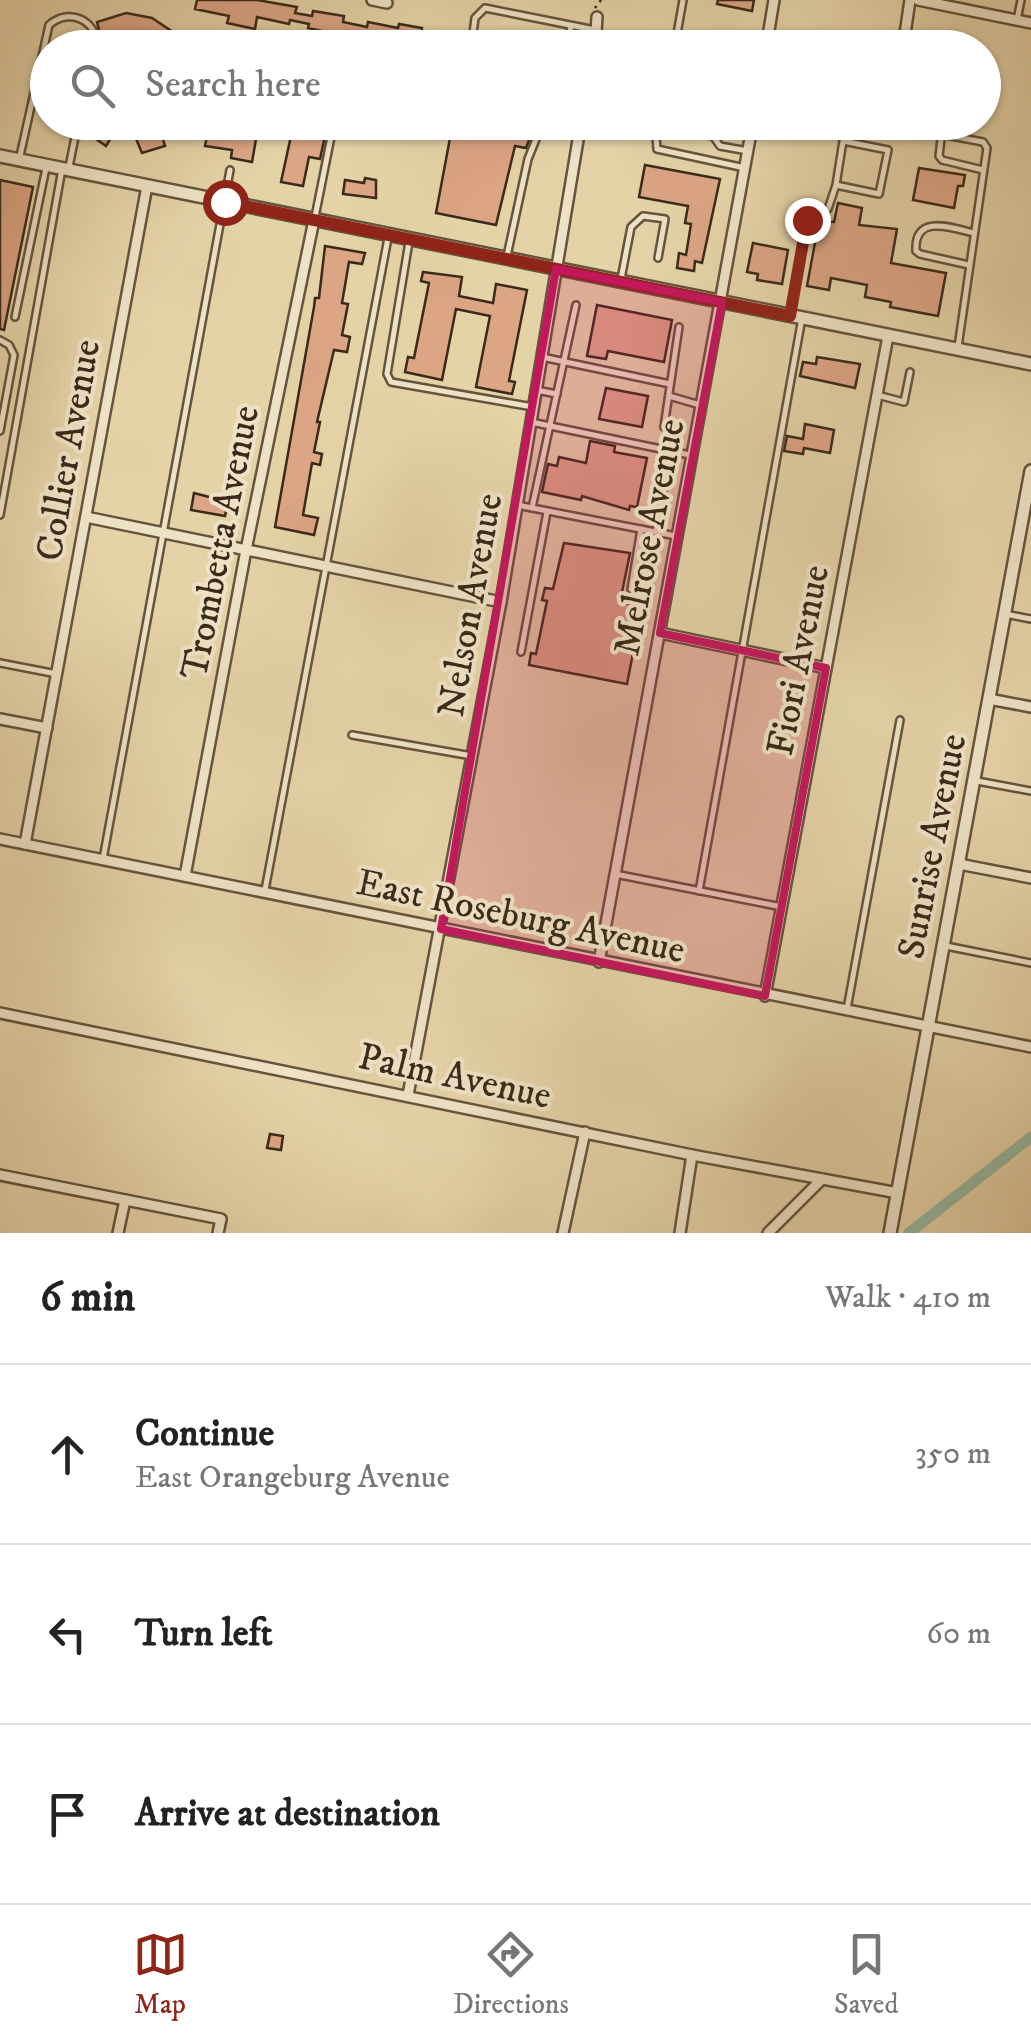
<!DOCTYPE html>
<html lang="en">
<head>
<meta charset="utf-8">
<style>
  :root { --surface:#fff; --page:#f2f2f2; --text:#222; --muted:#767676; --line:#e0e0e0; --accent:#8f2418 }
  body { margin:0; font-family:"IM FELL DW Pica",serif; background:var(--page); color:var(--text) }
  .stop { position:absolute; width:30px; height:30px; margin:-22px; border:8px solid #8f2418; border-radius:50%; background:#fff }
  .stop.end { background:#8f2418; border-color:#fff; box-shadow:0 2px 10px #0008 }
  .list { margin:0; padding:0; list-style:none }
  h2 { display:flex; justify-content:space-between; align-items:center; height:130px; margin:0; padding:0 40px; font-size:42px }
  h2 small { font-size:32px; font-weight:400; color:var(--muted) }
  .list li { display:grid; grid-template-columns:65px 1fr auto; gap:30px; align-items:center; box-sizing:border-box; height:180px; padding:0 40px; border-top:2px solid var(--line) }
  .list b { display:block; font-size:38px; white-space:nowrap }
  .list p { margin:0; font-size:32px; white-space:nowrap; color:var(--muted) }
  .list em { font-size:32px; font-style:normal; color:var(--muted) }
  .icon { flex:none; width:55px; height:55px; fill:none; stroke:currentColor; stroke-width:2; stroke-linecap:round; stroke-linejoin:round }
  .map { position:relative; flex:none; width:1031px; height:1233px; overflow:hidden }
  .search { position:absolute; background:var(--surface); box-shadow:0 2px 8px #0004; left:30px; right:30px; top:30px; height:110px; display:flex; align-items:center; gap:25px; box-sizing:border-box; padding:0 35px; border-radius:55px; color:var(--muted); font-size:38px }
  .sheet { height:670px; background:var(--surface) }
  nav { display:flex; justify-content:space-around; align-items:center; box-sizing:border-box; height:140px; border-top:2px solid var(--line); background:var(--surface); font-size:28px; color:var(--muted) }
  nav a { display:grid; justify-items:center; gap:5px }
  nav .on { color:var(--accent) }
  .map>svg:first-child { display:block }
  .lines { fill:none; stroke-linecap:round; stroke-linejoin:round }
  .canal { stroke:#97b9a2; stroke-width:11 }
  .building { fill:#dca586; stroke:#3a2a19; stroke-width:2.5 }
  .service-casing { stroke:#65543d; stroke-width:10 }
  .minor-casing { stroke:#65543d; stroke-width:14 }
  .tertiary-casing { stroke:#65543d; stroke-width:16 }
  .path { stroke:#3a2a19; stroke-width:2.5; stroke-dasharray:2.5 5; stroke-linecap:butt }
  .service { stroke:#eee2c6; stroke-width:5 }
  .minor { stroke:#eee2c6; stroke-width:9 }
  .tertiary { stroke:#eee2c6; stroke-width:11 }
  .route { stroke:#8f2418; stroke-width:12 }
  .marked { fill:#c2185b; fill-opacity:0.2; stroke:#c2185b; stroke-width:8; stroke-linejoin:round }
  .labels { text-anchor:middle; stroke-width:8; stroke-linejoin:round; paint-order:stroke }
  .street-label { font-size:38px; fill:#3a2a19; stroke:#eee2c6 }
</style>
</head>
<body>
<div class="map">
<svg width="1031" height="1233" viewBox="0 0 1031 1233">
  <rect width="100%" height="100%" fill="#e5d3a8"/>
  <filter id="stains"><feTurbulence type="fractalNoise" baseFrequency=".002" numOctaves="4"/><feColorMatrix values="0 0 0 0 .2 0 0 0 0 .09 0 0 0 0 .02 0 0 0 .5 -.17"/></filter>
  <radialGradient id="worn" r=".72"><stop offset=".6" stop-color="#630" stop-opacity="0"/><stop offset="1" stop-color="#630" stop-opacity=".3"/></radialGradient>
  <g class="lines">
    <path class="canal" d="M909,1233L1031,1137"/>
  </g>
  <g class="building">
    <path d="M197,0H257L297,7L295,13L312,16L313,11L344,16L343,22L367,27L368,22L398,28L399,24L422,28L419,48H381L344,38L342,48H323L326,32L308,28L309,24L290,20L289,24L257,17L255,29L227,23L229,16L195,9Z"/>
    <path d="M718,0H754L752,11L717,4Z"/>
    <path d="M126,13L152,18L182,38L180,44L178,48H104L97,22Z"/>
    <path d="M728,32L745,34V48H716L718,38L727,40Z"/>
    <path d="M86,122H121L106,146L83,130Z"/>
    <path d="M129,122H158L165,146L142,153Z"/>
    <path d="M210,122H259L252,162L231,158L232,150L205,146Z"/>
    <path d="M294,122H328L320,159L309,157L303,186L281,182Z"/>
    <path d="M453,122L535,124L526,148L515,146L496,225L436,213Z"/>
    <path d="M645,165L720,179L702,263L695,261L694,271L677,268L679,253L686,255L691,224L685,223L688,206L639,197Z"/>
    <path d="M919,168L965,175L963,186H958L954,208L913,200Z"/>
    <path d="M365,178L376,180V198L343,194L345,180L364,183Z"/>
    <path d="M0,180L33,187L4,330L0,329Z"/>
    <path d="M838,203L862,208L859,225L897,229L891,263L946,273L938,316L890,307L891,302L865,297L867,285L831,278L829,290L807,286L819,221L834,222Z"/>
    <path d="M753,243L788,250L782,284L757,280L758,274L747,272Z"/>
    <path d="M325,246L365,253L362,264L349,262L342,303L348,304L342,335L350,337L347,352L334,350L317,422H320L314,452L322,454L320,465L312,463L303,515L318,518L314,535L275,527L314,307L315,298H319Z"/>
    <path d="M423,272L462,277L459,296L493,303L496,284L527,290L509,381L515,382L512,394L476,387L490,316L456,309L442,380L405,372L408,357L414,358L429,283L421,281Z"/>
    <path d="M597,305L672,320L664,362L608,351L606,359L587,356Z"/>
    <path d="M817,357L860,364L855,388L800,376L803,362L816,364Z"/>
    <path d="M606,388L648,396L642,427L599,419Z"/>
    <path d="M805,424L834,430L830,453L804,448L803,454L784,451L787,436L803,439Z"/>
    <path d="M590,441L615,446L614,452L647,458L637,507L630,506L629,510L582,496L581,500L542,492L548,464L557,466L559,457L586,463Z"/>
    <path d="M194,493L228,502L225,516L191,510Z"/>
    <path d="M564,543L630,553L620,602L642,607L627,684L529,665L531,653L536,654L547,601L542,600L545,588L553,589Z"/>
    <path d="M270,1134L283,1136L281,1150L267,1148Z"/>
  </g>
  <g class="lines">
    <defs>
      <g id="service">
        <path d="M1017,20L1021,0"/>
        <path d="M473,35L538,48"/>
        <path d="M675,45L683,0"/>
        <path d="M471,48L475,18L485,8L595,30"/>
        <path d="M567,48L571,26"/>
        <path d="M943,122L939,156L942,160L983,170"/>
        <path d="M941,134L983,142L987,148L958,347"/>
        <path d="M20,156L49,25C70,7 97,20 98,48"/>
        <path d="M69,167L78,122"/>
        <path d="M745,168L657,149L656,137L661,129L668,127L713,136L720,146L748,151"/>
        <path d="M315,217L334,122"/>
        <path d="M409,242L387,374L391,382L533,407"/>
        <path d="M507,256L528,159L543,122"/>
        <path d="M969,265L920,254L916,251C914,214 950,227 974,233"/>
        <path d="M621,279L631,227L643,216L665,219L658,258"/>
        <path d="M790,313L807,220L828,209L836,185L879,194L888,150L843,141L836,185"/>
        <path d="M15,317L46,168"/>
        <path d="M0,340L9,345L14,355L0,431"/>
        <path d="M542,357L670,384"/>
        <path d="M536,390L557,394"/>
        <path d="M877,395L904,402L910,372"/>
        <path d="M669,396L700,405"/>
        <path d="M531,422L690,455"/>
        <path d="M664,427L679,327"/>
        <path d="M517,505L676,536"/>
        <path d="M532,508L576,305"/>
        <path d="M0,515L62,169"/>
        <path d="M656,532L670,451"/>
        <path d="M631,589L641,529"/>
        <path d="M1005,614L1031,619"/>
        <path d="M521,652L547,512"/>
        <path d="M0,663L57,674"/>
        <path d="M352,735L472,756"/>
        <path d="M977,781L1031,791"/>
        <path d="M103,859L230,170"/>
        <path d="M615,874L782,907"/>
        <path d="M265,890L388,238"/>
        <path d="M699,891L802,318"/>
        <path d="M946,946L1031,963"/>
        <path d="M847,1009L900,720"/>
      </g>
      <g id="minor">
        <path d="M372,0L387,3"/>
        <path d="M918,0L1031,23"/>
        <path d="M595,48L597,17"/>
        <path d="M766,48L774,0"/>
        <path d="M903,48L910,0"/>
        <path d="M86,517L501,602"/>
        <path d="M660,633L826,668"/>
        <path d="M989,699L1031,707"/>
        <path d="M0,719L47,728"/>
        <path d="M0,839L1031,1047"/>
        <path d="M25,844L147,186"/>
        <path d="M959,864L1031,878"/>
        <path d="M185,876L246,550L314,220"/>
        <path d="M599,962L753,122"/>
        <path d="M765,996L888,336"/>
        <path d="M0,1013L692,1155L898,1193"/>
        <path d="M408,1095L501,602L581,122"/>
        <path d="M0,1175L221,1219L218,1233"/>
        <path d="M118,1233L125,1200"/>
        <path d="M563,1233L585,1132"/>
        <path d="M680,1233L692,1155"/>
        <path d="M768,1233L822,1179"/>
      </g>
      <g id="tertiary">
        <path d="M0,156L1031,364"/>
        <path d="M890,1233L1031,471"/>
      </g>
    </defs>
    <use href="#service" class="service-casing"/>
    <use href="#minor" class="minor-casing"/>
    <use href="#tertiary" class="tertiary-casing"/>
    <path class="path" d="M595,8L601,0"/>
    <use href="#service" class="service"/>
    <use href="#minor" class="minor"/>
    <use href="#tertiary" class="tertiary"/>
  </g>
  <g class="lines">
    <path class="route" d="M225,202L790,316L807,220"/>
  </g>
  <path class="marked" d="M556,269L722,302L660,633L826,668L765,996L441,929Z"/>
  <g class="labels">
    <g class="street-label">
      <text transform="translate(67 450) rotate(-80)" y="13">Collier Avenue</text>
      <text transform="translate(648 537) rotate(-79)" y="13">Melrose Avenue</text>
      <text transform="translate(219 542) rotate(-79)" y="13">Trombetta Avenue</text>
      <text transform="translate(469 605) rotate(-80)" y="13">Nelson Avenue</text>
      <text transform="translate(797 660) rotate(-79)" y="13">Fiori Avenue</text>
      <text transform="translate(931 846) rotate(-79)" y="13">Sunrise Avenue</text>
      <text transform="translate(521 915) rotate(12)" y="13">East Roseburg Avenue</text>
      <text transform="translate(455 1075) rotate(12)" y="13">Palm Avenue</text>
    </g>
  </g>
  <rect width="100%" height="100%" filter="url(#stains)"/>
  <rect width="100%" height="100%" fill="url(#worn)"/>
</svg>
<div class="stop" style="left:225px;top:202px"></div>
<div class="stop end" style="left:807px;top:220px"></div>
<div class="search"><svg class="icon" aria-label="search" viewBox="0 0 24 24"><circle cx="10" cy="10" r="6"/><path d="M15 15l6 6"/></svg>Search here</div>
</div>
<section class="sheet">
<h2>6 min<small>Walk · 410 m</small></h2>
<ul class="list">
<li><svg class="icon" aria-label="ahead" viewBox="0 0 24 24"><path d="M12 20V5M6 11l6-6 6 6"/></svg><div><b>Continue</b><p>East Orangeburg Avenue</p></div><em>350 m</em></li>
<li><svg class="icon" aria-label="left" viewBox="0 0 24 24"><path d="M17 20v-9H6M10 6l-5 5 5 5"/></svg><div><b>Turn left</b></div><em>60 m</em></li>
<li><svg class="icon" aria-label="arrive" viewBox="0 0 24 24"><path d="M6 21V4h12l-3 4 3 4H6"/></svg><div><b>Arrive at destination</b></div></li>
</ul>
</section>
<nav>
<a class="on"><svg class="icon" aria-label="map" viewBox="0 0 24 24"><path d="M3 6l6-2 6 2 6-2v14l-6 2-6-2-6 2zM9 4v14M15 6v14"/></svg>Map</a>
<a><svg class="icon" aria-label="directions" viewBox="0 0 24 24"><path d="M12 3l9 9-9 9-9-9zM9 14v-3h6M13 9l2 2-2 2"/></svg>Directions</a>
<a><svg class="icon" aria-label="saved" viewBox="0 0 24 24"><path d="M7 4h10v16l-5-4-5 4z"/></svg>Saved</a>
</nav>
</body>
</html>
